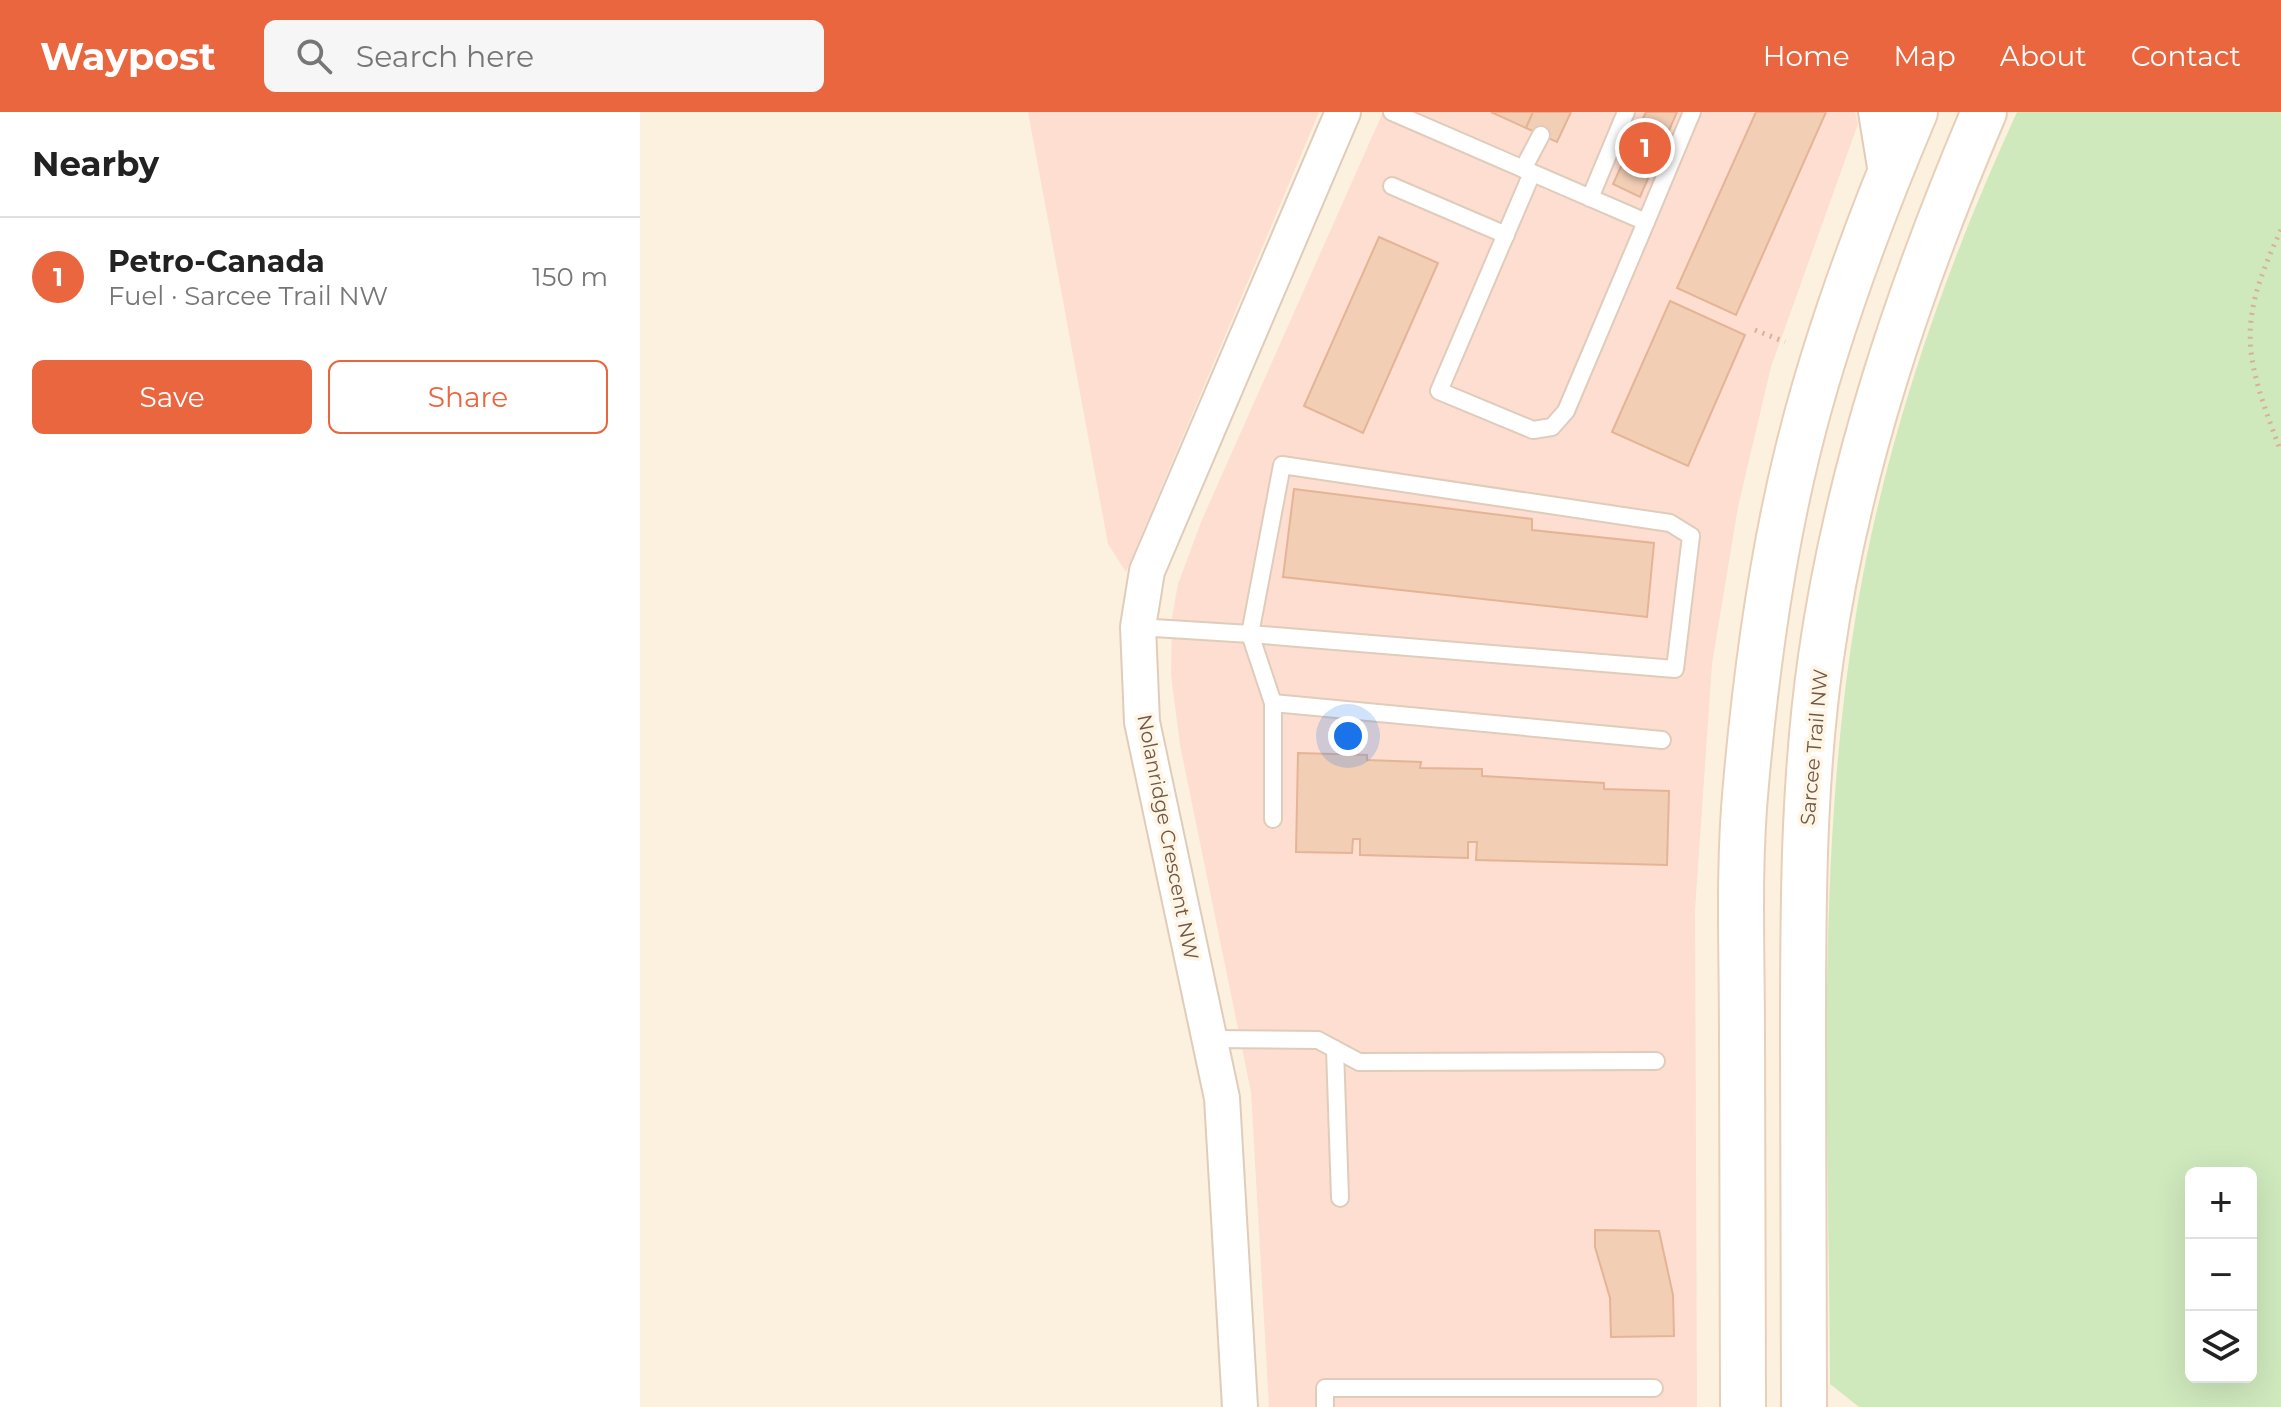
<!DOCTYPE html>
<html lang="en">
<head>
<meta charset="utf-8">
<style>
  :root { --surface:#fff; --page:#f6f6f6; --text:#222; --muted:#767676; --line:#e0e0e0; --accent:#ea663f }
  body { margin:0; font-family:Montserrat,sans-serif; background:var(--page); color:var(--text) }
  .controls { position:absolute; right:24px; bottom:24px; display:grid; overflow:hidden; border-radius:12px; box-shadow:0 8px 32px #0002 }
  .controls button { width:72px; height:72px; display:grid; place-items:center; padding:0; border:0; border-bottom:2px solid var(--line); background:var(--surface); color:var(--text); font:40px sans-serif }
  .you { position:absolute; left:708px; top:624px; width:28px; height:28px; margin:-20px; border:6px solid #fff; border-radius:50%; background:#1a73e8; box-shadow:0 0 0 12px #1a73e833 }
  .badge { display:grid; place-items:center; width:52px; height:52px; border-radius:50%; background:var(--accent); color:#fff; font-size:26px; font-weight:700 }
  .pin { position:absolute; translate:-50% -50%; border:4px solid #fff; box-shadow:0 2px 8px #0006 }
  .list { margin:0; padding:0; list-style:none }
  h2 { display:flex; justify-content:space-between; align-items:center; height:104px; margin:0; padding:0 32px; font-size:34px }
  h2 small { font-size:26px; font-weight:400; color:var(--muted) }
  .list li { display:grid; grid-template-columns:52px 1fr auto; gap:24px; align-items:center; box-sizing:border-box; height:120px; padding:0 32px; border-top:2px solid var(--line) }
  .list b { display:block; font-size:30px; white-space:nowrap }
  .list p { margin:0; font-size:26px; white-space:nowrap; color:var(--muted) }
  .list em { font-size:26px; font-style:normal; color:var(--muted) }
  .actions { display:flex; gap:16px; padding:24px 32px }
  .actions a { flex:1; padding:18px 0; border:2px solid var(--accent); border-radius:12px; text-align:center; font-size:28px; color:var(--accent) }
  .actions .main { background:var(--accent); color:#fff }
  .icon { flex:none; width:44px; height:44px; fill:none; stroke:currentColor; stroke-width:2; stroke-linecap:round; stroke-linejoin:round }
  .map { position:relative; flex:none; width:1641px; height:1295px; overflow:hidden }
  header { display:flex; align-items:center; gap:48px; box-sizing:border-box; height:112px; padding:0 40px; background:var(--accent); color:#fff }
  header strong { font-size:38px }
  nav { display:flex; gap:44px; margin-inline-start:auto; font-size:28px }
  .search { width:560px; height:72px; background:var(--page); display:flex; align-items:center; gap:20px; box-sizing:border-box; padding:0 28px; border-radius:12px; color:var(--muted); font-size:30px }
  main { display:flex }
  aside { flex:1; background:var(--surface) }
  .map>svg:first-child { display:block }
  .commercial { fill:#fdded1 }
  .green { fill:#cfe9bd; fill-rule:evenodd }
  .building { fill:#f2ceb5; stroke:#e5b495; stroke-width:2 }
  .lines { fill:none; stroke-linecap:round; stroke-linejoin:round }
  .lane-casing { stroke:#e0ccba; stroke-width:20 }
  .street-casing { stroke:#e0ccba; stroke-width:38 }
  .secondary-casing { stroke:#e7cfba; stroke-width:48 }
  .path { stroke:#d6b199; stroke-width:5; stroke-dasharray:2 6; stroke-linecap:butt }
  .lane { stroke:#fff; stroke-width:16 }
  .street { stroke:#fff; stroke-width:34 }
  .secondary { stroke:#fff; stroke-width:44 }
  .labels { text-anchor:middle; stroke-width:7; stroke-linejoin:round; paint-order:stroke }
  .street-label { font-size:20px; fill:#725646; stroke:#fff5e4 }
</style>
</head>
<body>
<header>
<strong>Waypost</strong>
<div class="search"><svg class="icon" aria-label="search" viewBox="0 0 24 24"><circle cx="10" cy="10" r="6"/><path d="M15 15l6 6"/></svg>Search here</div>
<nav><a>Home</a><a>Map</a><a>About</a><a>Contact</a></nav>
</header>
<main>
<aside>
<h2>Nearby<small></small></h2>
<ul class="list">
<li><span class="badge">1</span><div><b>Petro-Canada</b><p>Fuel · Sarcee Trail NW</p></div><em>150 m</em></li>
</ul>
<div class="actions"><a class="main">Save</a><a>Share</a></div>
</aside>
<div class="map">
<svg width="1641" height="1295" viewBox="0 0 1641 1295">
  <rect width="100%" height="100%" fill="#fcf1de"/>
  <g class="commercial">
    <path d="M388,0H679L486,460L468,432Z"/>
    <path d="M743,0H1215L1218,12L1131,255L1098,395L1072,552L1055,798L1057,1295H629L611,980L540,633L531,563L532,505L538,472L561,410Z"/>
  </g>
  <path class="green" d="M1377,0H1641V1295H1219L1190,1272C1189,1015 1174,751 1217,496C1246,326 1305,156 1377,0ZM1551,1061H1611V1265H1551Z"/>
  <g class="building">
    <path d="M851,0H893L886,16Z"/>
    <path d="M893,0H931L917,30L886,16Z"/>
    <path d="M1006,0H1037L1000,85L973,72Z"/>
    <path d="M1116,0H1186L1096,203L1037,176Z"/>
    <path d="M739,125L798,151L723,321L664,294Z"/>
    <path d="M1030,189L1105,223L1048,354L972,320Z"/>
    <path d="M654,377L892,407V418L1014,431L1007,505L643,465Z"/>
    <path d="M658,641L727,643V648L781,650L780,656L842,657V664L964,671V677L1029,679L1027,753L836,748L837,730H828V746L720,743V727H713L712,741L656,740Z"/>
    <path d="M955,1118L1019,1119L1033,1183L1034,1224L971,1225L970,1186L955,1135Z"/>
  </g>
  <g class="lines">
    <defs>
      <g id="lane">
        <path d="M752,0L1006,110L926,299L912,315L893,318L799,279L892,61"/>
        <path d="M883,57L901,23"/>
        <path d="M752,74L866,123"/>
        <path d="M950,86L986,0"/>
        <path d="M1006,110L1052,0"/>
        <path d="M498,515L610,522L642,353L1030,411L1051,424L1035,557L610,522L633,591L1022,628"/>
        <path d="M633,707V591"/>
        <path d="M569,927L678,928L719,950L1016,949"/>
        <path d="M695,937L700,1086"/>
        <path d="M685,1295V1276H1014"/>
      </g>
      <g id="street">
        <path d="M1236,0L1247,67"/>
        <path d="M600,1295L582,986L502,610L498,515L507,459L703,0"/>
      </g>
      <g id="secondary">
        <path d="M1103,1295C1103,1171 1103,1047 1102,924C1102,840 1098,755 1106,672C1116,560 1131,447 1158,338C1186,223 1229,109 1275,0"/>
        <path d="M1164,1295C1164,1171 1163,1047 1163,923C1163,797 1163,670 1181,545C1208,356 1269,176 1344,0"/>
      </g>
    </defs>
    <use href="#lane" class="lane-casing"/>
    <use href="#street" class="street-casing"/>
    <use href="#secondary" class="secondary-casing"/>
    <g class="path">
      <path d="M1641,118C1595,215 1605,244 1641,340"/>
      <path d="M1115,218L1145,230"/>
    </g>
    <use href="#lane" class="lane"/>
    <use href="#street" class="street"/>
    <use href="#secondary" class="secondary"/>
  </g>
  <g class="labels">
    <g class="street-label">
      <text transform="translate(1174 635) rotate(-85)" y="7">Sarcee Trail NW</text>
      <text transform="translate(528 725) rotate(79)" y="7">Nolanridge Crescent NW</text>
    </g>
  </g>
</svg>
<div class="controls">
<button>+</button>
<button>−</button>
<button><svg class="icon" aria-label="layers" viewBox="0 0 24 24"><path d="M12 4l9 5-9 5-9-5zM3 14l9 5 9-5"/></svg></button>
</div>
<div class="you"></div>
<div class="pin badge" style="left:1005px;top:36px">1</div>
</div>
</main>
</body>
</html>
